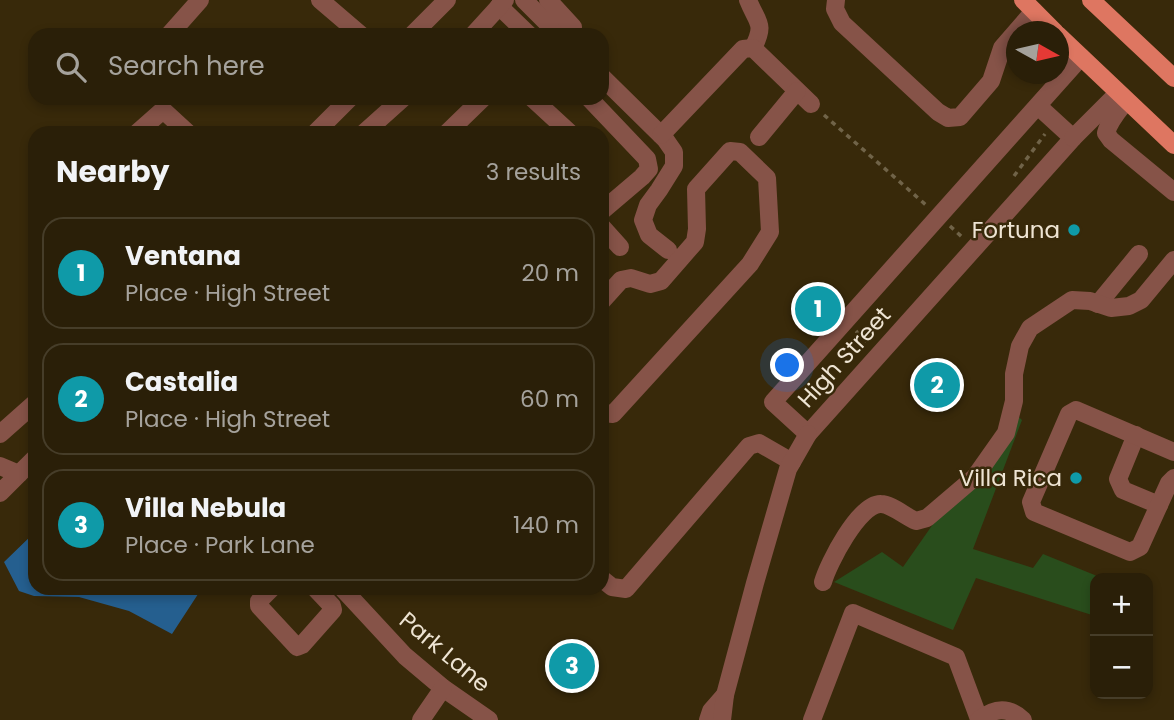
<!DOCTYPE html>
<html lang="en">
<head>
<meta charset="utf-8">
<style>
  :root { --surface:#2a1f08; --page:#362c16; --text:#f1f3f6; --muted:#a5a29c; --line:#463d29; --accent:#93b7fd }
  body { margin:0; font-family:Poppins,sans-serif; background:var(--page); color:var(--text) }
  .controls { position:absolute; right:21px; bottom:21px; display:grid; overflow:hidden; border-radius:14px; box-shadow:0 4px 10px #0003 }
  .controls button { width:63px; height:63px; display:grid; place-items:center; padding:0; border:0; border-bottom:2px solid var(--line); background:var(--surface); color:var(--text); font:35px sans-serif }
  .compass { position:absolute; left:1006px; top:21px; width:63px; height:63px; border-radius:50%; background:var(--surface); box-shadow:0 4px 10px #0003; rotate:98deg }
  .you { position:absolute; left:788px; top:366px; width:24px; height:24px; margin:-18px; border:5px solid #fff; border-radius:50%; background:#1a73e8; box-shadow:0 0 0 10px #1a73e833 }
  .badge { display:grid; place-items:center; width:46px; height:46px; border-radius:50%; background:var(--accent); color:#fff; font-size:23px; font-weight:700 }
  .pin { position:absolute; translate:-50% -50%; border:4px solid #fff; box-shadow:0 2px 7px #0006 }
  .list { margin:0; padding:0; list-style:none }
  h2 { display:flex; justify-content:space-between; align-items:center; height:91px; margin:0; padding:0 28px; font-size:30px }
  h2 small { font-size:23px; font-weight:400; color:var(--muted) }
  .list li { display:grid; grid-template-columns:46px 1fr auto; gap:21px; align-items:center; box-sizing:border-box; height:112px; margin:0 14px 14px; padding:0 14px; border:2px solid var(--line); border-radius:21px }
  .list b { display:block; font-size:26px; white-space:nowrap }
  .list p { margin:0; font-size:23px; white-space:nowrap; color:var(--muted) }
  .list em { font-size:23px; font-style:normal; color:var(--muted) }
  .icon { flex:none; width:38px; height:38px; fill:none; stroke:currentColor; stroke-width:2; stroke-linecap:round; stroke-linejoin:round }
  .map { position:relative; flex:none; width:1174px; height:720px; overflow:hidden }
  .search { position:absolute; background:var(--surface); box-shadow:0 4px 10px #0003; left:28px; top:28px; width:581px; height:77px; display:flex; align-items:center; gap:18px; box-sizing:border-box; padding:0 24px; border-radius:21px; color:var(--muted); font-size:26px }
  .panel { position:absolute; background:var(--surface); box-shadow:0 4px 10px #0003; left:28px; top:126px; width:581px; height:469px; border-radius:21px }
  .map>svg:first-child { display:block }
  .green { fill:#294d1c }
  .water { fill:#255f8f }
  .lines { fill:none; stroke-linecap:round; stroke-linejoin:round }
  .path { stroke:#706348; stroke-width:3.5; stroke-dasharray:5 5; stroke-linecap:butt }
  .minor { stroke:#865348; stroke-width:18 }
  .major { stroke:#de7661; stroke-width:18 }
  .culture-dot { fill:#0f9aa8; stroke:#38290a; stroke-width:2.5 }
  .labels { text-anchor:middle; stroke-width:5; stroke-linejoin:round; paint-order:stroke }
  .poi-label { font-size:23px; fill:#eee4d3; stroke:#38290a; text-anchor:end }
  .street-label { font-size:23px; fill:#eee4d3; stroke:#38290a }
</style>
</head>
<body>
<div class="map">
<svg width="1174" height="720" viewBox="0 0 1174 720">
  <rect width="100%" height="100%" fill="#38290a"/>
  <path class="green" d="M1012,411L1022,420L973,549L1033,568L1043,554L1102,578H1095V616L976,578L953,630L834,582L882,552L903,567Z"/>
  <path class="water" d="M35,532V588H202L172,634L129,611L79,597L34,596L19,591L4,562Z"/>
  <g class="lines">
    <g class="path">
      <path d="M824,115L926,205"/>
      <path d="M1014,176L1045,134"/>
      <path d="M950,226L962,237"/>
      <path d="M856,331L868,343"/>
    </g>
    <g class="minor">
      <path d="M320,0L361,35"/>
      <path d="M524,0L559,35"/>
      <path d="M548,0L573,27L572,35"/>
      <path d="M748,0C757,23 766,23 753,48"/>
      <path d="M836,0L835,9L842,23L938,112L948,118L960,117L991,81L1002,48L1034,11"/>
      <path d="M499,6L529,35"/>
      <path d="M169,35L200,0"/>
      <path d="M412,35L447,0"/>
      <path d="M473,35L505,0"/>
      <path d="M602,77L665,139L674,152V166L659,190L648,205L643,220L649,235L668,250"/>
      <path d="M532,98L570,133"/>
      <path d="M589,98L647,159L649,169L642,177L602,211"/>
      <path d="M1126,101C1118,111 1109,121 1106,133L1111,140L1174,192"/>
      <path d="M1038,106L1073,138L808,434L773,402L1081,57"/>
      <path d="M137,133L163,110L188,133"/>
      <path d="M315,133L350,98"/>
      <path d="M364,133L403,98"/>
      <path d="M447,133L483,98"/>
      <path d="M661,135L743,49L753,48L811,104"/>
      <path d="M759,137L797,91"/>
      <path d="M1073,138L1118,93"/>
      <path d="M602,227L620,247"/>
      <path d="M602,301L621,280L631,278L650,284L661,281L695,242L697,229L696,189L730,151L740,152L767,178L770,232L750,264L613,414L602,413"/>
      <path d="M1098,304L1139,254"/>
      <path d="M0,434L35,403"/>
      <path d="M1136,435L1118,479L1123,490L1159,505"/>
      <path d="M1174,452L1076,410L1069,414L1031,502L1034,512L1130,552L1140,547L1169,483L1174,478"/>
      <path d="M0,466L19,474"/>
      <path d="M0,493L35,458"/>
      <path d="M602,579L612,587L626,589L749,446L759,443L792,462"/>
      <path d="M823,582C828,564 859,503 881,504C891,504 906,517 916,521L927,518L975,477L1006,433L1014,401V374L1020,346L1030,328L1072,300L1090,301L1111,308L1129,306L1141,300L1174,260"/>
      <path d="M272,588L259,601V606L297,647L302,645L333,610L332,606L315,588"/>
      <path d="M342,588L405,656L443,688L489,720"/>
      <path d="M421,720L443,688"/>
      <path d="M708,720L711,711L725,695"/>
      <path d="M722,720L725,695L755,583L788,469L808,434"/>
      <path d="M812,720L853,613L956,657L979,719"/>
      <path d="M979,720C994,708 1008,706 1023,720"/>
    </g>
    <g class="major">
      <path d="M1023,0L1055,32"/>
      <path d="M1091,0L1174,78"/>
      <path d="M1058,35L1174,145"/>
    </g>
  </g>
  <g class="culture-dot">
    <circle cx="1074" cy="230" r="7"/>
    <circle cx="1076" cy="478" r="7"/>
  </g>
  <g class="labels">
    <g class="poi-label">
      <text x="1060" y="238">Fortuna</text>
      <text x="1062" y="486">Villa Rica</text>
    </g>
    <g class="street-label">
      <text transform="translate(844 357) rotate(-48)" y="8">High Street</text>
      <text transform="translate(445 652) rotate(40)" y="8">Park Lane</text>
    </g>
  </g>
</svg>
<div class="controls">
<button>+</button>
<button>−</button>
</div>
<svg class="compass" viewBox="-18 -18 36 36"><path d="M0-13l5 13h-10z" fill="#e53935"/><path d="M0 13l5-13h-10z" fill="#a5a29c"/></svg>
<div class="you"></div>
<div class="pin badge" style="left:818px;top:309px;background:#0f9aa8">1</div>
<div class="pin badge" style="left:937px;top:385px;background:#0f9aa8">2</div>
<div class="pin badge" style="left:572px;top:666px;background:#0f9aa8">3</div>
<div class="search"><svg class="icon" aria-label="search" viewBox="0 0 24 24"><circle cx="10" cy="10" r="6"/><path d="M15 15l6 6"/></svg>Search here</div>
<section class="panel">
<h2>Nearby<small>3 results</small></h2>
<ul class="list">
<li><span class="badge" style="background:#0f9aa8">1</span><div><b>Ventana</b><p>Place · High Street</p></div><em>20 m</em></li>
<li><span class="badge" style="background:#0f9aa8">2</span><div><b>Castalia</b><p>Place · High Street</p></div><em>60 m</em></li>
<li><span class="badge" style="background:#0f9aa8">3</span><div><b>Villa Nebula</b><p>Place · Park Lane</p></div><em>140 m</em></li>
</ul>
</section>
</div>
</body>
</html>
